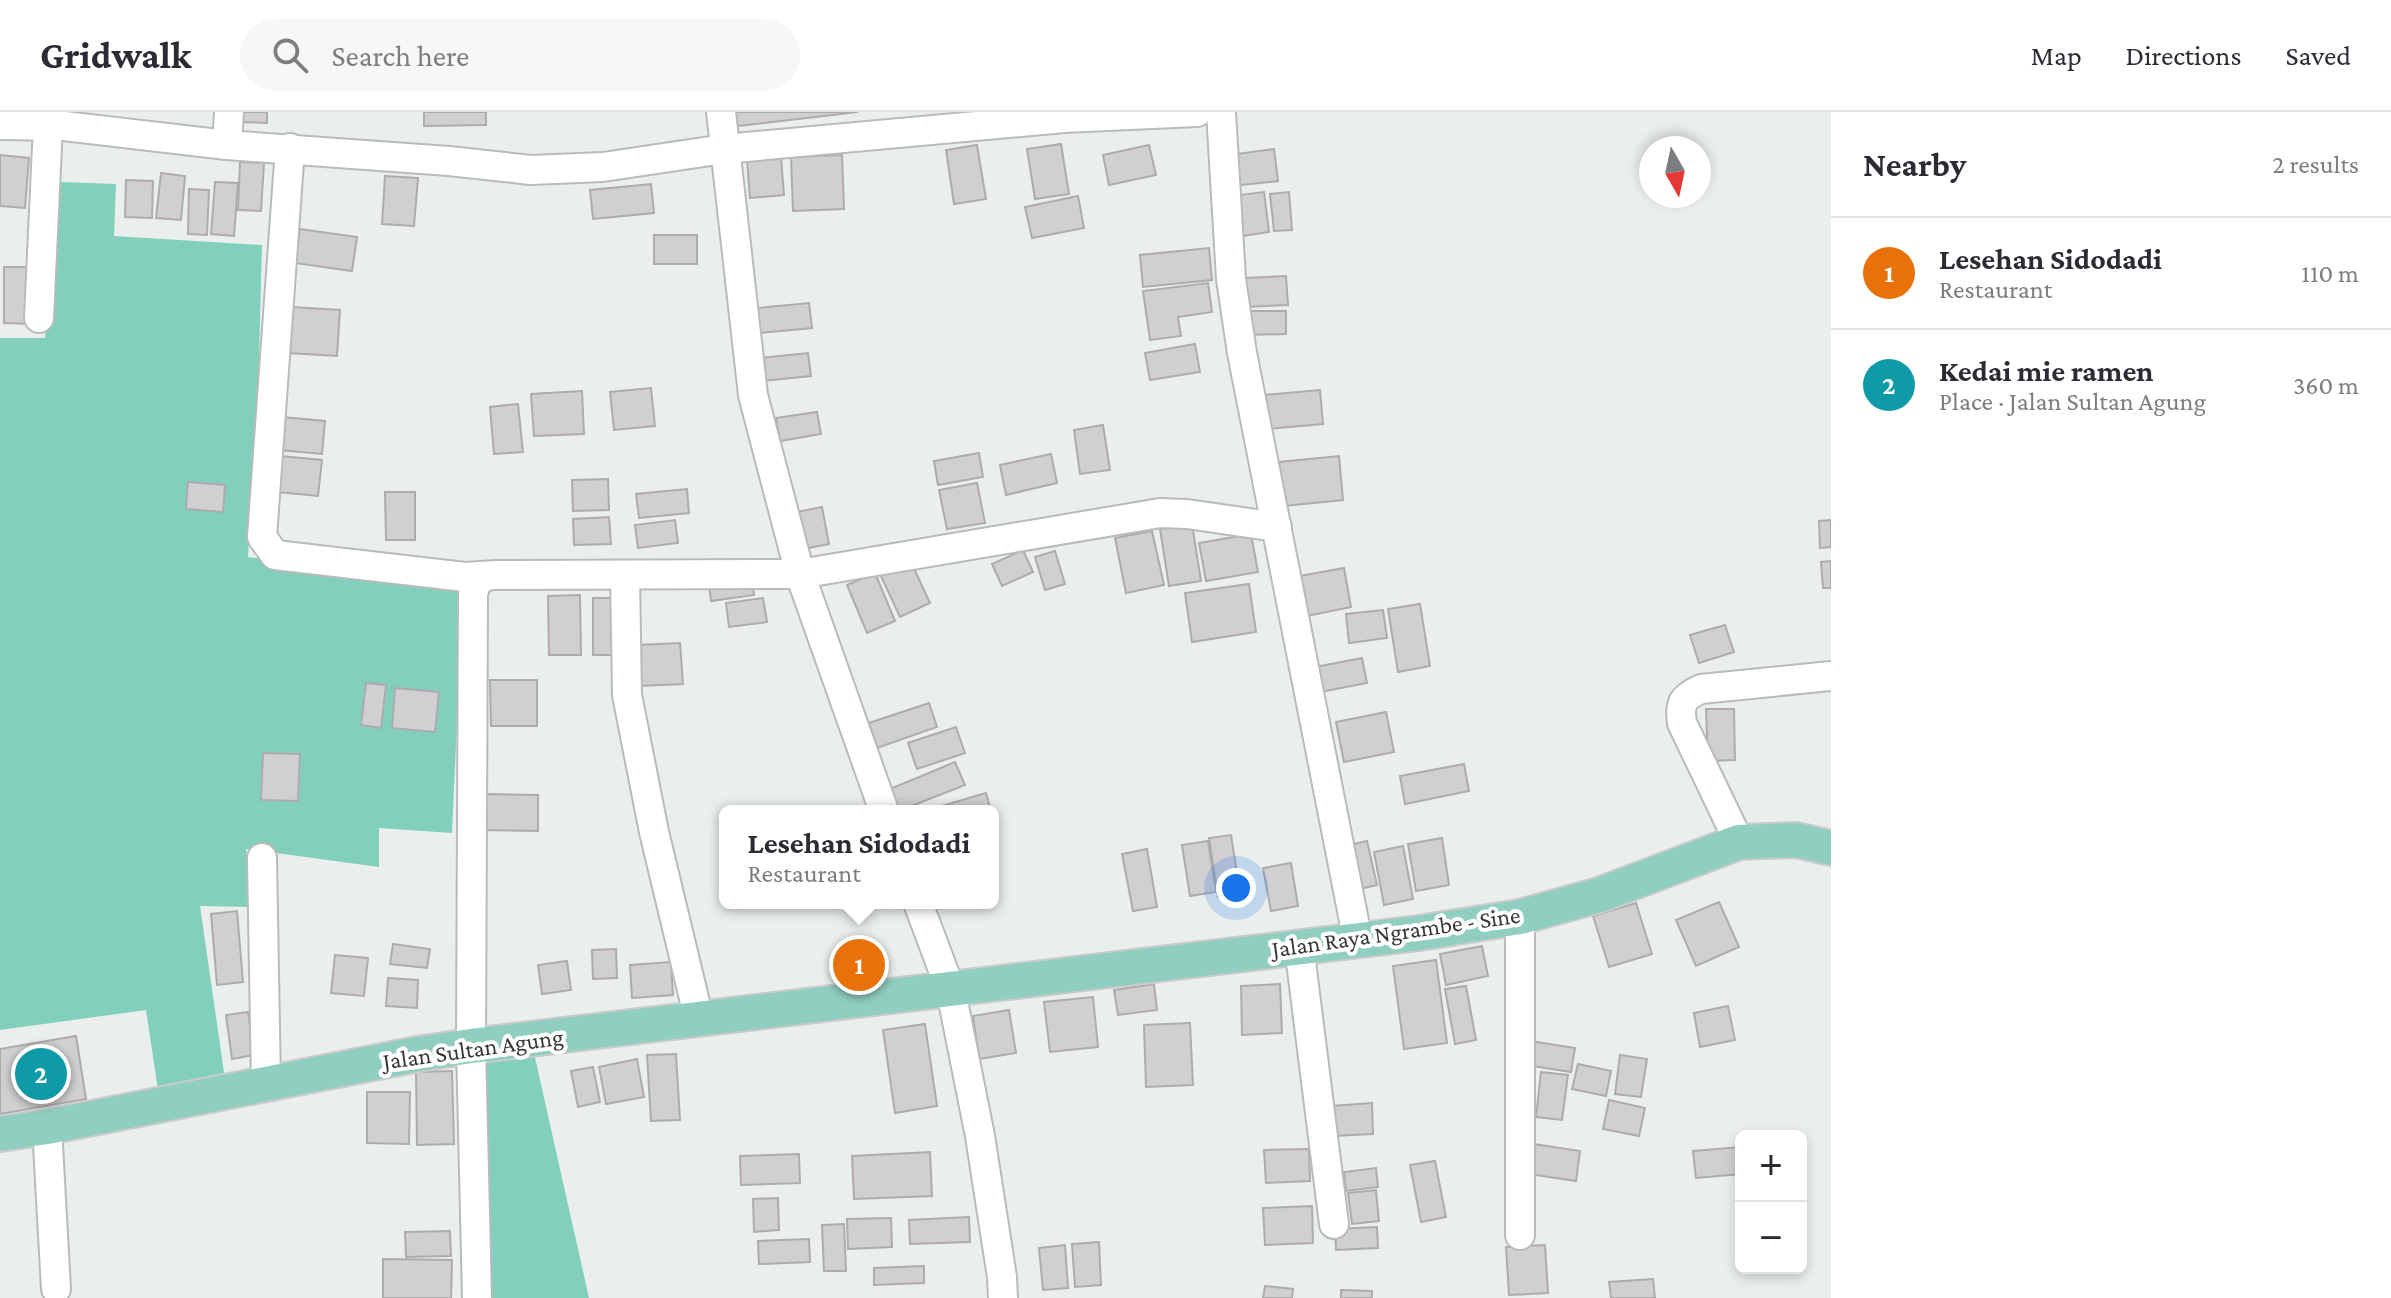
<!DOCTYPE html>
<html lang="en">
<head>
<meta charset="utf-8">
<style>
  :root { --surface:#fff; --page:#f7f7f7; --text:#2b2b33; --muted:#7c7c81; --line:#e1e1e2; --accent:#d93025 }
  body { margin:0; font-family:"Crimson Pro",serif; background:var(--page); color:var(--text) }
  .controls { position:absolute; right:24px; bottom:24px; display:grid; overflow:hidden; border-radius:12px; box-shadow:0 4px 12px #0003 }
  .controls button { width:72px; height:72px; display:grid; place-items:center; padding:0; border:0; border-bottom:2px solid var(--line); background:var(--surface); color:var(--text); font:40px sans-serif }
  .compass { position:absolute; left:1639px; top:24px; width:72px; height:72px; border-radius:50%; background:var(--surface); box-shadow:0 4px 12px #0003; rotate:171deg }
  .you { position:absolute; left:1236px; top:776px; width:28px; height:28px; margin:-20px; border:6px solid #fff; border-radius:50%; background:#1a73e8; box-shadow:0 0 0 12px #1a73e833 }
  .badge { display:grid; place-items:center; width:52px; height:52px; border-radius:50%; background:var(--accent); color:#fff; font-size:26px; font-weight:700 }
  .pin { position:absolute; translate:-50% -50%; border:4px solid #fff; box-shadow:0 2px 8px #0006 }
  .popup { position:absolute; left:719px; top:693px; width:280px; height:104px; box-sizing:border-box; display:grid; place-content:center; border-radius:12px; background:var(--surface); filter:drop-shadow(0 2px 6px #0005); font-size:26px; white-space:nowrap; color:var(--muted) }
  .popup b { font-size:30px; color:var(--text) }
  .popup::after { content:''; position:absolute; left:50%; top:100%; margin-left:-16px; border:16px solid transparent; border-top-color:var(--surface) }
  .list { margin:0; padding:0; list-style:none }
  h2 { display:flex; justify-content:space-between; align-items:center; height:104px; margin:0; padding:0 32px; font-size:34px }
  h2 small { font-size:26px; font-weight:400; color:var(--muted) }
  .list li { display:grid; grid-template-columns:52px 1fr auto; gap:24px; align-items:center; box-sizing:border-box; height:112px; padding:0 32px; border-top:2px solid var(--line) }
  .list b { display:block; font-size:30px; white-space:nowrap }
  .list p { margin:0; font-size:26px; white-space:nowrap; color:var(--muted) }
  .list em { font-size:26px; font-style:normal; color:var(--muted) }
  .icon { flex:none; width:44px; height:44px; fill:none; stroke:currentColor; stroke-width:2; stroke-linecap:round; stroke-linejoin:round }
  .map { position:relative; flex:none; width:1831px; height:1186px; overflow:hidden }
  header { display:flex; align-items:center; gap:48px; box-sizing:border-box; height:112px; padding:0 40px; background:var(--surface); border-bottom:2px solid var(--line) }
  header strong { font-size:38px }
  nav { display:flex; gap:44px; margin-inline-start:auto; font-size:28px }
  .search { width:560px; height:72px; background:var(--page); display:flex; align-items:center; gap:20px; box-sizing:border-box; padding:0 28px; border-radius:44px; color:var(--muted); font-size:30px }
  main { display:flex }
  aside { flex:1; background:var(--surface) }
  .map>svg:first-child { display:block }
  .green { fill:#82d0bb }
  .building { fill:#d2cfd3; stroke:#adabae; stroke-width:2 }
  .lines { fill:none; stroke-linecap:round; stroke-linejoin:round }
  .minor-casing { stroke:#b7bcba; stroke-width:32 }
  .major-casing { stroke:#cacbcb; stroke-width:38 }
  .minor { stroke:#fff; stroke-width:28 }
  .major { stroke:#90cec0; stroke-width:34 }
  .labels { text-anchor:middle; stroke-width:8; stroke-linejoin:round; paint-order:stroke }
  .street-label { font-size:24px; fill:#353737; stroke:#fff }
</style>
</head>
<body>
<header>
<strong>Gridwalk</strong>
<div class="search"><svg class="icon" aria-label="search" viewBox="0 0 24 24"><circle cx="10" cy="10" r="6"/><path d="M15 15l6 6"/></svg>Search here</div>
<nav><a>Map</a><a>Directions</a><a>Saved</a></nav>
</header>
<main>
<div class="map">
<svg width="1831" height="1186" viewBox="0 0 1831 1186">
  <rect width="100%" height="100%" fill="#eaefed"/>
  <g class="green">
    <path d="M61,70L116,72L114,124L262,133L258,286L248,445L463,475L452,721L379,716V755L246,737L251,795L200,794L225,967L158,978L146,898L0,918V226H45Z"/>
    <path d="M534,941L589,1186H483L478,947Z"/>
  </g>
  <g class="building">
    <path d="M238,0H267V11L238,10Z"/>
    <path d="M424,0H486V13L424,14Z"/>
    <path d="M728,0H858L730,15Z"/>
    <path d="M1061,32L1069,82L1035,87L1027,37Z"/>
    <path d="M977,33L986,87L954,92L946,38Z"/>
    <path d="M1149,33L1156,63L1109,73L1103,43Z"/>
    <path d="M1274,37L1278,69L1232,74L1229,43Z"/>
    <path d="M0,43L29,46L25,96L0,94Z"/>
    <path d="M842,43L844,97L793,99L791,45Z"/>
    <path d="M781,45L784,83L750,86L747,48Z"/>
    <path d="M240,50L264,51L261,99L238,98Z"/>
    <path d="M161,61L185,64L181,108L156,106Z"/>
    <path d="M385,64L418,66L414,114L382,112Z"/>
    <path d="M126,68L153,69L152,106L125,105Z"/>
    <path d="M215,70L238,71L234,124L211,122Z"/>
    <path d="M651,72L654,101L593,107L590,78Z"/>
    <path d="M189,77L209,78L207,123L188,122Z"/>
    <path d="M1264,80L1269,120L1236,125L1231,84Z"/>
    <path d="M1289,80L1292,118L1274,119L1270,82Z"/>
    <path d="M1078,84L1084,116L1032,126L1025,95Z"/>
    <path d="M300,117L357,125L352,159L295,151Z"/>
    <rect x="654" y="123" width="43" height="29"/>
    <path d="M1209,136L1212,168L1143,175L1140,143Z"/>
    <path d="M4,155H34L33,212L4,211Z"/>
    <path d="M1286,164L1288,193L1245,195L1244,166Z"/>
    <path d="M1208,171L1212,200L1178,205L1181,224L1150,228L1143,179Z"/>
    <path d="M809,191L812,216L760,221L758,196Z"/>
    <path d="M292,195L340,198L337,244L288,241Z"/>
    <path d="M1246,199H1286V222L1247,223Z"/>
    <path d="M1195,232L1200,260L1150,268L1145,241Z"/>
    <path d="M808,241L811,264L762,269L759,246Z"/>
    <path d="M651,276L655,314L614,318L610,280Z"/>
    <path d="M1320,278L1323,312L1268,317L1265,283Z"/>
    <path d="M582,279L584,322L534,324L531,282Z"/>
    <path d="M518,292L523,340L494,342L490,295Z"/>
    <path d="M817,300L821,322L780,329L776,306Z"/>
    <path d="M282,305L325,309L322,342L279,338Z"/>
    <path d="M1103,313L1110,358L1080,362L1074,318Z"/>
    <path d="M979,341L983,365L938,373L934,349Z"/>
    <path d="M1051,342L1057,371L1006,383L1000,353Z"/>
    <path d="M281,344L322,348L318,384L277,380Z"/>
    <path d="M1339,344L1343,388L1284,394L1279,350Z"/>
    <path d="M608,367L609,398L573,399L572,368Z"/>
    <path d="M188,370L225,373L223,400L186,397Z"/>
    <path d="M977,371L985,411L947,417L939,378Z"/>
    <path d="M687,377L689,401L639,406L636,382Z"/>
    <path d="M385,380H415V428H386Z"/>
    <path d="M822,395L829,432L804,437L797,400Z"/>
    <path d="M609,405L611,432L574,433L573,407Z"/>
    <path d="M675,408L678,431L638,436L635,413Z"/>
    <path d="M1831,408V435L1820,436L1819,409Z"/>
    <path d="M1192,412L1201,469L1169,474L1160,417Z"/>
    <path d="M1152,419L1164,473L1126,481L1115,426Z"/>
    <path d="M1251,422L1258,460L1206,469L1199,431Z"/>
    <path d="M1023,438L1033,460L1002,474L992,452Z"/>
    <path d="M1055,439L1065,472L1045,478L1035,445Z"/>
    <path d="M910,448L930,491L900,505L880,462Z"/>
    <path d="M1831,449V476H1823L1821,450Z"/>
    <path d="M1344,456L1351,495L1302,505L1294,465Z"/>
    <path d="M875,461L895,509L867,521L847,473Z"/>
    <path d="M752,465L754,483L711,489L709,471Z"/>
    <path d="M1249,472L1256,520L1192,530L1185,481Z"/>
    <path d="M580,483L581,543H549L548,484Z"/>
    <rect x="593" y="486" width="26" height="57"/>
    <path d="M763,486L767,510L729,515L726,491Z"/>
    <path d="M1420,492L1430,554L1398,560L1388,497Z"/>
    <path d="M1383,498L1387,526L1349,531L1346,502Z"/>
    <path d="M1725,513L1734,540L1699,551L1690,523Z"/>
    <path d="M680,531L683,572L639,574L637,533Z"/>
    <path d="M1362,546L1367,571L1320,580L1315,555Z"/>
    <path d="M490,568H537V614H491Z"/>
    <path d="M366,571L386,573L381,616L361,613Z"/>
    <path d="M395,576L439,580L435,620L392,616Z"/>
    <path d="M929,591L937,615L877,636L869,611Z"/>
    <path d="M1706,597H1734L1735,648L1708,649Z"/>
    <path d="M1386,600L1394,640L1344,650L1336,610Z"/>
    <path d="M956,615L965,641L917,657L908,631Z"/>
    <path d="M263,641L300,642L298,689L261,688Z"/>
    <path d="M955,650L965,673L899,699L890,677Z"/>
    <path d="M1464,652L1469,679L1405,692L1400,664Z"/>
    <path d="M986,681L991,699H928V698Z"/>
    <path d="M486,682L538,683V719L485,718Z"/>
    <path d="M1231,723L1240,781L1218,785L1209,726Z"/>
    <path d="M1442,726L1449,773L1416,779L1408,732Z"/>
    <path d="M1208,729L1216,780L1190,784L1182,733Z"/>
    <path d="M1367,729L1377,773L1351,779L1341,735Z"/>
    <path d="M1403,734L1413,787L1384,793L1374,740Z"/>
    <path d="M1147,737L1157,795L1133,799L1122,742Z"/>
    <path d="M1291,751L1298,794L1271,799L1263,756Z"/>
    <path d="M1719,790L1739,835L1696,854L1676,808Z"/>
    <path d="M1636,791L1652,842L1609,855L1593,804Z"/>
    <path d="M237,799L243,870L217,873L211,802Z"/>
    <path d="M393,832L430,837L427,856L390,852Z"/>
    <path d="M1482,834L1488,864L1446,873L1440,842Z"/>
    <path d="M616,837L617,866L593,867L592,838Z"/>
    <path d="M335,843L368,846L364,884L331,881Z"/>
    <path d="M1436,848L1447,931L1404,937L1393,854Z"/>
    <path d="M567,849L571,878L542,882L538,853Z"/>
    <path d="M671,850L673,883L632,886L630,853Z"/>
    <path d="M388,866L418,868L417,896L386,894Z"/>
    <path d="M1154,872L1157,898L1118,903L1114,878Z"/>
    <path d="M1280,872L1282,921L1242,923L1241,874Z"/>
    <path d="M1466,874L1476,928L1455,932L1445,877Z"/>
    <path d="M1093,885L1098,935L1050,940L1044,890Z"/>
    <path d="M1728,894L1735,928L1700,935L1694,901Z"/>
    <path d="M1009,898L1016,941L979,947L973,904Z"/>
    <path d="M248,900L254,943L232,947L226,903Z"/>
    <path d="M1190,911L1193,973L1146,975L1144,913Z"/>
    <path d="M925,912L937,994L895,1001L883,918Z"/>
    <path d="M76,924L86,987L0,1002V937Z"/>
    <path d="M1530,929L1575,936L1571,960L1526,953Z"/>
    <path d="M676,942L680,1008L651,1009L647,943Z"/>
    <path d="M1620,943L1647,947L1641,985L1615,982Z"/>
    <path d="M637,947L644,985L606,992L599,955Z"/>
    <path d="M1578,952L1611,959L1606,984L1572,977Z"/>
    <path d="M593,955L600,990L578,995L571,959Z"/>
    <path d="M452,959L454,1032L417,1033L416,960Z"/>
    <path d="M1541,960L1568,963L1562,1008L1536,1005Z"/>
    <path d="M367,980H410L409,1032L367,1031Z"/>
    <path d="M1609,988L1645,996L1639,1024L1603,1017Z"/>
    <path d="M1372,991L1373,1022L1333,1024L1331,994Z"/>
    <path d="M1534,1032L1580,1039L1576,1069L1529,1062Z"/>
    <path d="M1741,1035V1062L1696,1066L1693,1039Z"/>
    <path d="M1309,1037L1310,1069L1266,1071L1264,1038Z"/>
    <path d="M930,1040L932,1084L854,1087L852,1044Z"/>
    <path d="M799,1042L800,1071L741,1073L740,1044Z"/>
    <path d="M1435,1049L1446,1105L1421,1110L1410,1053Z"/>
    <path d="M1376,1056L1378,1075L1346,1079L1344,1060Z"/>
    <path d="M1376,1078L1379,1109L1352,1112L1348,1081Z"/>
    <path d="M778,1086L779,1118L754,1120L753,1087Z"/>
    <path d="M1312,1094L1313,1131L1265,1133L1263,1096Z"/>
    <path d="M969,1105L970,1130L910,1132L909,1108Z"/>
    <path d="M891,1106L892,1135L848,1137L847,1107Z"/>
    <path d="M844,1112L846,1159H824L822,1113Z"/>
    <path d="M1377,1115L1378,1136L1336,1138L1335,1117Z"/>
    <path d="M450,1119L451,1144L406,1145L405,1120Z"/>
    <path d="M809,1127L810,1150L759,1152L758,1129Z"/>
    <path d="M1099,1130L1101,1173L1075,1175L1072,1132Z"/>
    <path d="M1065,1133L1068,1176L1043,1178L1039,1136Z"/>
    <path d="M1545,1133L1548,1181L1509,1183L1506,1135Z"/>
    <path d="M383,1147L452,1148L451,1186H383Z"/>
    <path d="M924,1154V1171L874,1173V1156Z"/>
    <path d="M1653,1167L1655,1186H1611L1609,1170Z"/>
    <path d="M1265,1174L1293,1177L1292,1186H1263Z"/>
    <path d="M1341,1178L1372,1179V1186H1341Z"/>
  </g>
  <g class="lines">
    <defs>
      <g id="minor">
        <path d="M721,0L753,283L800,462L884,699"/>
        <path d="M1221,0L1231,167L1242,241L1358,829"/>
        <path d="M0,13L64,14L227,33L449,49L531,58L603,55L724,37L1064,6L1197,0"/>
        <path d="M227,33L229,0"/>
        <path d="M290,36L262,425L275,443L465,465L495,463L800,462L1160,401L1187,402L1277,415"/>
        <path d="M39,206L48,13"/>
        <path d="M625,464L627,583L654,720L699,907"/>
        <path d="M1739,730L1682,611C1679,591 1683,585 1701,577L1831,564"/>
        <path d="M262,746L266,972"/>
        <path d="M918,791L951,879L980,1024L1002,1165L1003,1186"/>
        <path d="M1520,805V1123"/>
        <path d="M1299,834L1334,1112"/>
        <path d="M47,1015L56,1177"/>
        <path d="M477,1186L471,934L473,482L476,471L484,465"/>
      </g>
      <path id="major" d="M0,1022L47,1015L418,942L471,934L1419,821L1520,805L1599,783L1739,730L1796,728L1831,736"/>
    </defs>
    <use href="#minor" class="minor-casing"/>
    <use href="#major" class="major-casing"/>
    <use href="#minor" class="minor"/>
    <use href="#major" class="major"/>
  </g>
  <g class="labels">
    <g class="street-label">
      <text transform="translate(1396 820) rotate(-8)" y="8">Jalan Raya Ngrambe - Sine</text>
      <text transform="translate(473 937) rotate(-8)" y="8">Jalan Sultan Agung</text>
    </g>
  </g>
</svg>
<div class="controls">
<button>+</button>
<button>−</button>
</div>
<svg class="compass" viewBox="-18 -18 36 36"><path d="M0-13l5 13h-10z" fill="#e53935"/><path d="M0 13l5-13h-10z" fill="#7c7c81"/></svg>
<div class="you"></div>
<div class="pin badge" style="left:859px;top:853px;background:#e8710a">1</div>
<div class="popup"><b>Lesehan Sidodadi</b>Restaurant</div>
<div class="pin badge" style="left:41px;top:962px;background:#0f9aa8">2</div>
</div>
<aside>
<h2>Nearby<small>2 results</small></h2>
<ul class="list">
<li><span class="badge" style="background:#e8710a">1</span><div><b>Lesehan Sidodadi</b><p>Restaurant</p></div><em>110 m</em></li>
<li><span class="badge" style="background:#0f9aa8">2</span><div><b>Kedai mie ramen</b><p>Place · Jalan Sultan Agung</p></div><em>360 m</em></li>
</ul>
</aside>
</main>
</body>
</html>
